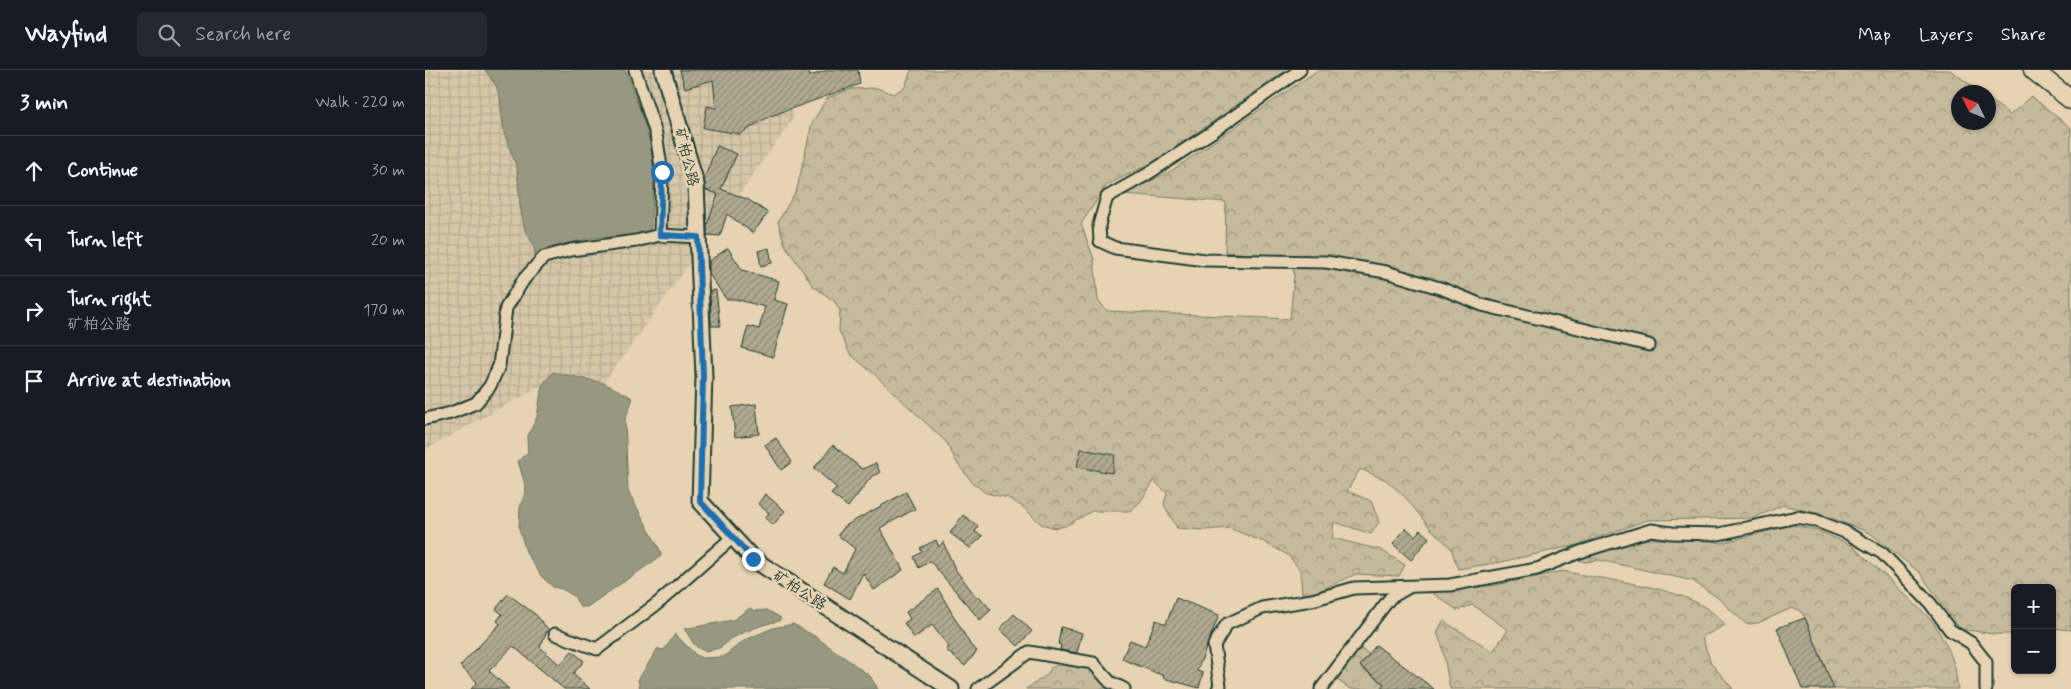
<!DOCTYPE html>
<html lang="en">
<head>
<meta charset="utf-8">
<style>
  :root { --surface:#171b24; --page:#242831; --text:#f1f3f6; --muted:#9ea1a6; --line:#363941 }
  body { margin:0; font-family:Mynerve,"LXGW WenKai TC",sans-serif; background:var(--page); color:var(--text) }
  .controls { position:absolute; right:15px; bottom:15px; display:grid; overflow:hidden; border-radius:8px; box-shadow:0 1px 4px #0004 }
  .controls button { width:45px; height:45px; display:grid; place-items:center; padding:0; border:0; border-bottom:1px solid var(--line); background:var(--surface); color:var(--text); font:25px sans-serif }
  .compass { position:absolute; left:1526px; top:15px; width:45px; height:45px; border-radius:50%; background:var(--surface); box-shadow:0 1px 4px #0004; rotate:313deg }
  .stop { position:absolute; width:15px; height:15px; margin:-11px; border:4px solid #1f6fb2; border-radius:50%; background:#fff }
  .stop.end { background:#1f6fb2; border-color:#fff; box-shadow:0 1px 5px #0008 }
  .list { margin:0; padding:0; list-style:none }
  h2 { display:flex; justify-content:space-between; align-items:center; height:65px; margin:0; padding:0 20px; font-size:21px }
  h2 small { font-size:16px; font-weight:400; color:var(--muted) }
  .list li { display:grid; grid-template-columns:32px 1fr auto; gap:15px; align-items:center; box-sizing:border-box; height:70px; padding:0 20px; border-top:1px solid var(--line) }
  .list b { display:block; font-size:19px; white-space:nowrap }
  .list p { margin:0; font-size:16px; white-space:nowrap; color:var(--muted) }
  .list em { font-size:16px; font-style:normal; color:var(--muted) }
  .icon { flex:none; width:28px; height:28px; fill:none; stroke:currentColor; stroke-width:2; stroke-linecap:round; stroke-linejoin:round }
  .map { position:relative; flex:none; width:1646px; height:619px; overflow:hidden }
  header { display:flex; align-items:center; gap:30px; box-sizing:border-box; height:70px; padding:0 25px; background:var(--surface); border-bottom:1px solid var(--line) }
  header strong { font-size:24px }
  nav { display:flex; gap:28px; margin-inline-start:auto; font-size:18px }
  .search { width:350px; height:45px; background:var(--page); display:flex; align-items:center; gap:12px; box-sizing:border-box; padding:0 18px; border-radius:8px; color:var(--muted); font-size:19px }
  main { display:flex }
  aside { flex:1; background:var(--surface) }
  .map>svg:first-child { display:block }
  .industrial { fill:url(#industrial-grid) }
  .forest { fill:url(#forest-crowns); stroke:#727c68 }
  .water { fill:#989880; stroke:#687462 }
  .building { fill:url(#building-hatch); stroke:#1f3d34 }
  .lines { fill:none; stroke-linecap:round; stroke-linejoin:round }
  .street-casing { stroke:#1f3d34; stroke-width:15 }
  .secondary-casing { stroke:#1f3d34; stroke-width:19 }
  .primary-casing { stroke:#1f3d34; stroke-width:21 }
  .street { stroke:#e7d3b2; stroke-width:11 }
  .secondary { stroke:#e7d3b2; stroke-width:15 }
  .primary { stroke:#e7d3b2; stroke-width:18 }
  .route { stroke:#1f6fb2; stroke-width:6 }
  .labels { text-anchor:middle; stroke-width:5; stroke-linejoin:round; paint-order:stroke }
  .street-label { font-size:15px; fill:#1f3d34; stroke:#e7d3b2 }
</style>
</head>
<body>
<header>
<strong>Wayfind</strong>
<div class="search"><svg class="icon" aria-label="search" viewBox="0 0 24 24"><circle cx="10" cy="10" r="6"/><path d="M15 15l6 6"/></svg>Search here</div>
<nav><a>Map</a><a>Layers</a><a>Share</a></nav>
</header>
<main>
<aside>
<h2>3 min<small>Walk · 220 m</small></h2>
<ul class="list">
<li><svg class="icon" aria-label="ahead" viewBox="0 0 24 24"><path d="M12 20V5M6 11l6-6 6 6"/></svg><div><b>Continue</b></div><em>30 m</em></li>
<li><svg class="icon" aria-label="left" viewBox="0 0 24 24"><path d="M17 20v-9H6M10 6l-5 5 5 5"/></svg><div><b>Turn left</b></div><em>20 m</em></li>
<li><svg class="icon" aria-label="right" viewBox="0 0 24 24"><path d="M7 20v-9h11M14 6l5 5-5 5"/></svg><div><b>Turn right</b><p>矿柏公路</p></div><em>170 m</em></li>
<li><svg class="icon" aria-label="arrive" viewBox="0 0 24 24"><path d="M6 21V4h12l-3 4 3 4H6"/></svg><div><b>Arrive at destination</b></div></li>
</ul>
</aside>
<div class="map">
<svg width="1646" height="619" viewBox="0 0 1646 619">
  <defs>
    <pattern id="industrial-grid" width="8" height="8" patternUnits="userSpaceOnUse" patternTransform="scale(1.25)"><rect width="8" height="8" fill="#d6c6a8"/><path d="M0 4h8M4 0v8" fill="none" stroke="#b7ab91"/></pattern>
    <pattern id="forest-crowns" width="20" height="18" patternUnits="userSpaceOnUse" patternTransform="scale(1.25)"><rect width="20" height="18" fill="#c6ba9d"/><path d="M2 6a3 3 0 1 1 6 0M12 15a3 3 0 1 1 6 0" fill="none" stroke="#a09881"/></pattern>
    <pattern id="building-hatch" width="6" height="6" patternUnits="userSpaceOnUse" patternTransform="scale(1.25)"><rect width="6" height="6" fill="#b0a98f"/><path d="M-1 1l2-2M0 6l6-6M5 7l2-2" fill="none" stroke="#8f8b76"/></pattern>
  </defs>
  <rect width="100%" height="100%" fill="#e7d3b2"/>
  <filter id="ink" filterUnits="userSpaceOnUse"><feTurbulence type="fractalNoise" baseFrequency=".02" numOctaves="2"/><feDisplacementMap in="SourceGraphic" scale="10" xChannelSelector="R" yChannelSelector="G"/><feConvolveMatrix kernelMatrix="1 2 1 2 8 2 1 2 1" color-interpolation-filters="sRGB"/></filter>
  <g filter="url(#ink)">
    <path class="industrial" d="M0,0H367L368,49L179,313L128,302L117,315L0,380Z"/>
    <g class="forest">
      <path d="M486,0H862L731,91L682,115L656,154L669,189L673,230L682,241L865,249L869,206L867,187L800,182L801,132L699,124L746,101L893,0H1525L1555,22H1534V52H1564V29L1585,45L1606,26L1646,58V560L1627,558V518H1590V564H1569L1535,559L1495,503L1445,463L1401,446L1358,435L1329,448L1222,450L1152,475L1076,492L1033,499L1026,478L1006,459L980,427L961,410L935,399L922,421L946,431L954,452L946,464L909,452L907,468L956,480L980,495L974,506L931,504L885,525L877,524L875,500L863,485L839,472L804,458L779,460L752,458L739,435L742,423L729,411L715,432L705,441H667L640,456L631,458L616,454L598,437L583,428L561,423L548,413L532,393L522,373L448,303L425,284L414,261L415,240L409,231L388,216L360,175L353,152L372,119L387,53L402,28L426,19L452,18L468,24L480,17Z"/>
      <path d="M1368,455L1391,460L1426,475L1463,508L1509,553L1523,578L1530,597L1533,619H1409L1380,548L1375,540L1367,538L1333,553L1321,554L1293,528L1268,511L1175,490L1159,492L1152,489L1160,485L1193,477L1207,471L1225,469H1280L1296,473Z"/>
      <path d="M1138,501C1185,512 1270,515 1300,555L1277,567L1286,593L1308,619H1025L1017,575L1012,563L1018,551L1068,581L1083,560L1048,535L1032,540L1006,522L1071,515Z"/>
      <path d="M934,578L944,584L935,597L959,614L955,619H926L910,609Z"/>
      <path d="M649,588L699,619H601L622,605L626,598Z"/>
    </g>
    <g class="water">
      <path d="M60,0H200C210,26 220,51 226,78C231,106 227,136 225,164L168,168L138,174L110,185L108,173L100,161L95,135L92,98L79,63L75,27L71,16Z"/>
      <path d="M128,302L179,313L206,327L207,331L200,349L203,421L236,482V486L162,537H155L149,526L137,519L128,517L117,507L101,482L94,458L95,438L101,418L93,391L103,382L102,368L112,347L117,315Z"/>
      <path d="M325,538L330,541L342,540L356,548L354,551C338,554 320,561 306,569C302,572 299,576 294,578C288,580 281,582 275,579C266,574 265,565 259,559L308,550Z"/>
      <path d="M368,554L391,567L445,606L453,619H215L213,610L233,578L236,580L240,579L250,564L271,585L277,588L298,587L320,570L348,558Z"/>
    </g>
    <g class="building">
      <path d="M255,0H383L385,6L403,0H433L435,14L343,47L315,64L278,58L282,36L291,38L288,10L260,18Z"/>
      <path d="M292,76L312,84L296,119L324,130L343,143L328,163L302,144L295,166L282,165V155L293,124L281,120L279,109Z"/>
      <path d="M303,178L317,200L354,211L349,230L363,234L348,287L317,278L323,256L334,259L340,237L310,229H301L284,204V191Z"/>
      <path d="M344,178L347,193L336,196L333,181Z"/>
      <path d="M291,220L295,256H286L285,221Z"/>
      <path d="M331,334L334,364L310,367L307,337Z"/>
      <path d="M351,368L367,392L356,400L340,375Z"/>
      <path d="M408,375L437,399L451,393L455,403L447,406L423,437L406,424L412,418L389,398Z"/>
      <path d="M656,379L690,385L687,403L652,397Z"/>
      <path d="M481,422L490,439L455,458L478,500L449,520L438,503L425,529L399,513L408,497L418,503L430,479L413,465L420,456Z"/>
      <path d="M340,424L360,441L348,455L340,448L344,443L333,434Z"/>
      <path d="M538,445L553,456L550,462L558,466L545,478L525,463Z"/>
      <path d="M981,458L990,466L995,460L1004,468L986,490L968,474Z"/>
      <path d="M511,470L514,477L518,472L530,499L552,528L554,526L566,540L555,550L505,491L494,498L489,487L497,482L495,478Z"/>
      <path d="M513,519L546,576L552,581L540,596L521,580L524,577L507,555L489,568L479,553L485,549L481,542Z"/>
      <path d="M83,524L111,545L123,559L115,577L135,595L147,581L159,591L148,604L165,619H139L88,576L64,601L84,619H46L52,612L35,596L75,554L72,551L77,544L71,539Z"/>
      <path d="M751,528L794,545L772,601L778,603L774,618L738,608L739,606L697,589L705,570L720,576L731,550L741,554Z"/>
      <path d="M589,544L607,561L593,576L575,559Z"/>
      <path d="M1380,548L1409,619H1377L1352,558Z"/>
      <path d="M636,557L657,563L652,583L635,580L636,575L633,574Z"/>
      <path d="M951,575L1009,619H955L959,614L935,596Z"/>
    </g>
    <g class="lines">
      <defs>
        <g id="street">
          <path d="M210,0L231,64L237,103L235,165L241,166"/>
          <path d="M875,0L787,62L721,105L682,127L674,155L675,171L690,178L780,190L901,192L961,202L1018,219L1057,235L1224,275"/>
          <path d="M0,349L26,343L51,333L65,316L74,296L81,238L99,209L119,187L146,180L211,171L235,165L273,167"/>
          <path d="M130,564L172,579L233,533L308,467"/>
          <path d="M553,619L604,582L668,593L685,612L699,619"/>
          <path d="M793,619L795,616L789,575L802,554L837,538L887,530L929,518L1025,515L1112,499L1155,482L1226,460L1247,463L1294,464L1372,447L1389,450L1420,462L1457,483L1505,533L1525,560L1546,573L1561,592V619"/>
          <path d="M896,619L965,528L984,517"/>
        </g>
        <path id="secondary" d="M238,0L271,114L279,307L275,431L328,489L526,619"/>
        <path id="primary" d="M1608,0L1646,30"/>
      </defs>
      <use href="#street" class="street-casing"/>
      <use href="#secondary" class="secondary-casing"/>
      <use href="#primary" class="primary-casing"/>
      <use href="#street" class="street"/>
      <use href="#secondary" class="secondary"/>
      <use href="#primary" class="primary"/>
    </g>
  </g>
  <g class="lines" filter="url(#ink)">
    <path class="route" d="M237,102L235,165L273,167L278,307L275,431L328,489"/>
  </g>
  <g class="labels">
    <g class="street-label">
      <text transform="translate(262 87) rotate(76)" y="5">矿柏公路</text>
      <text transform="translate(375 520) rotate(33)" y="5">矿柏公路</text>
    </g>
  </g>
</svg>
<div class="controls">
<button>+</button>
<button>−</button>
</div>
<svg class="compass" viewBox="-18 -18 36 36"><path d="M0-13l5 13h-10z" fill="#e53935"/><path d="M0 13l5-13h-10z" fill="#9ea1a6"/></svg>
<div class="stop" style="left:237px;top:102px"></div>
<div class="stop end" style="left:328px;top:489px"></div>
</div>
</main>
</body>
</html>
